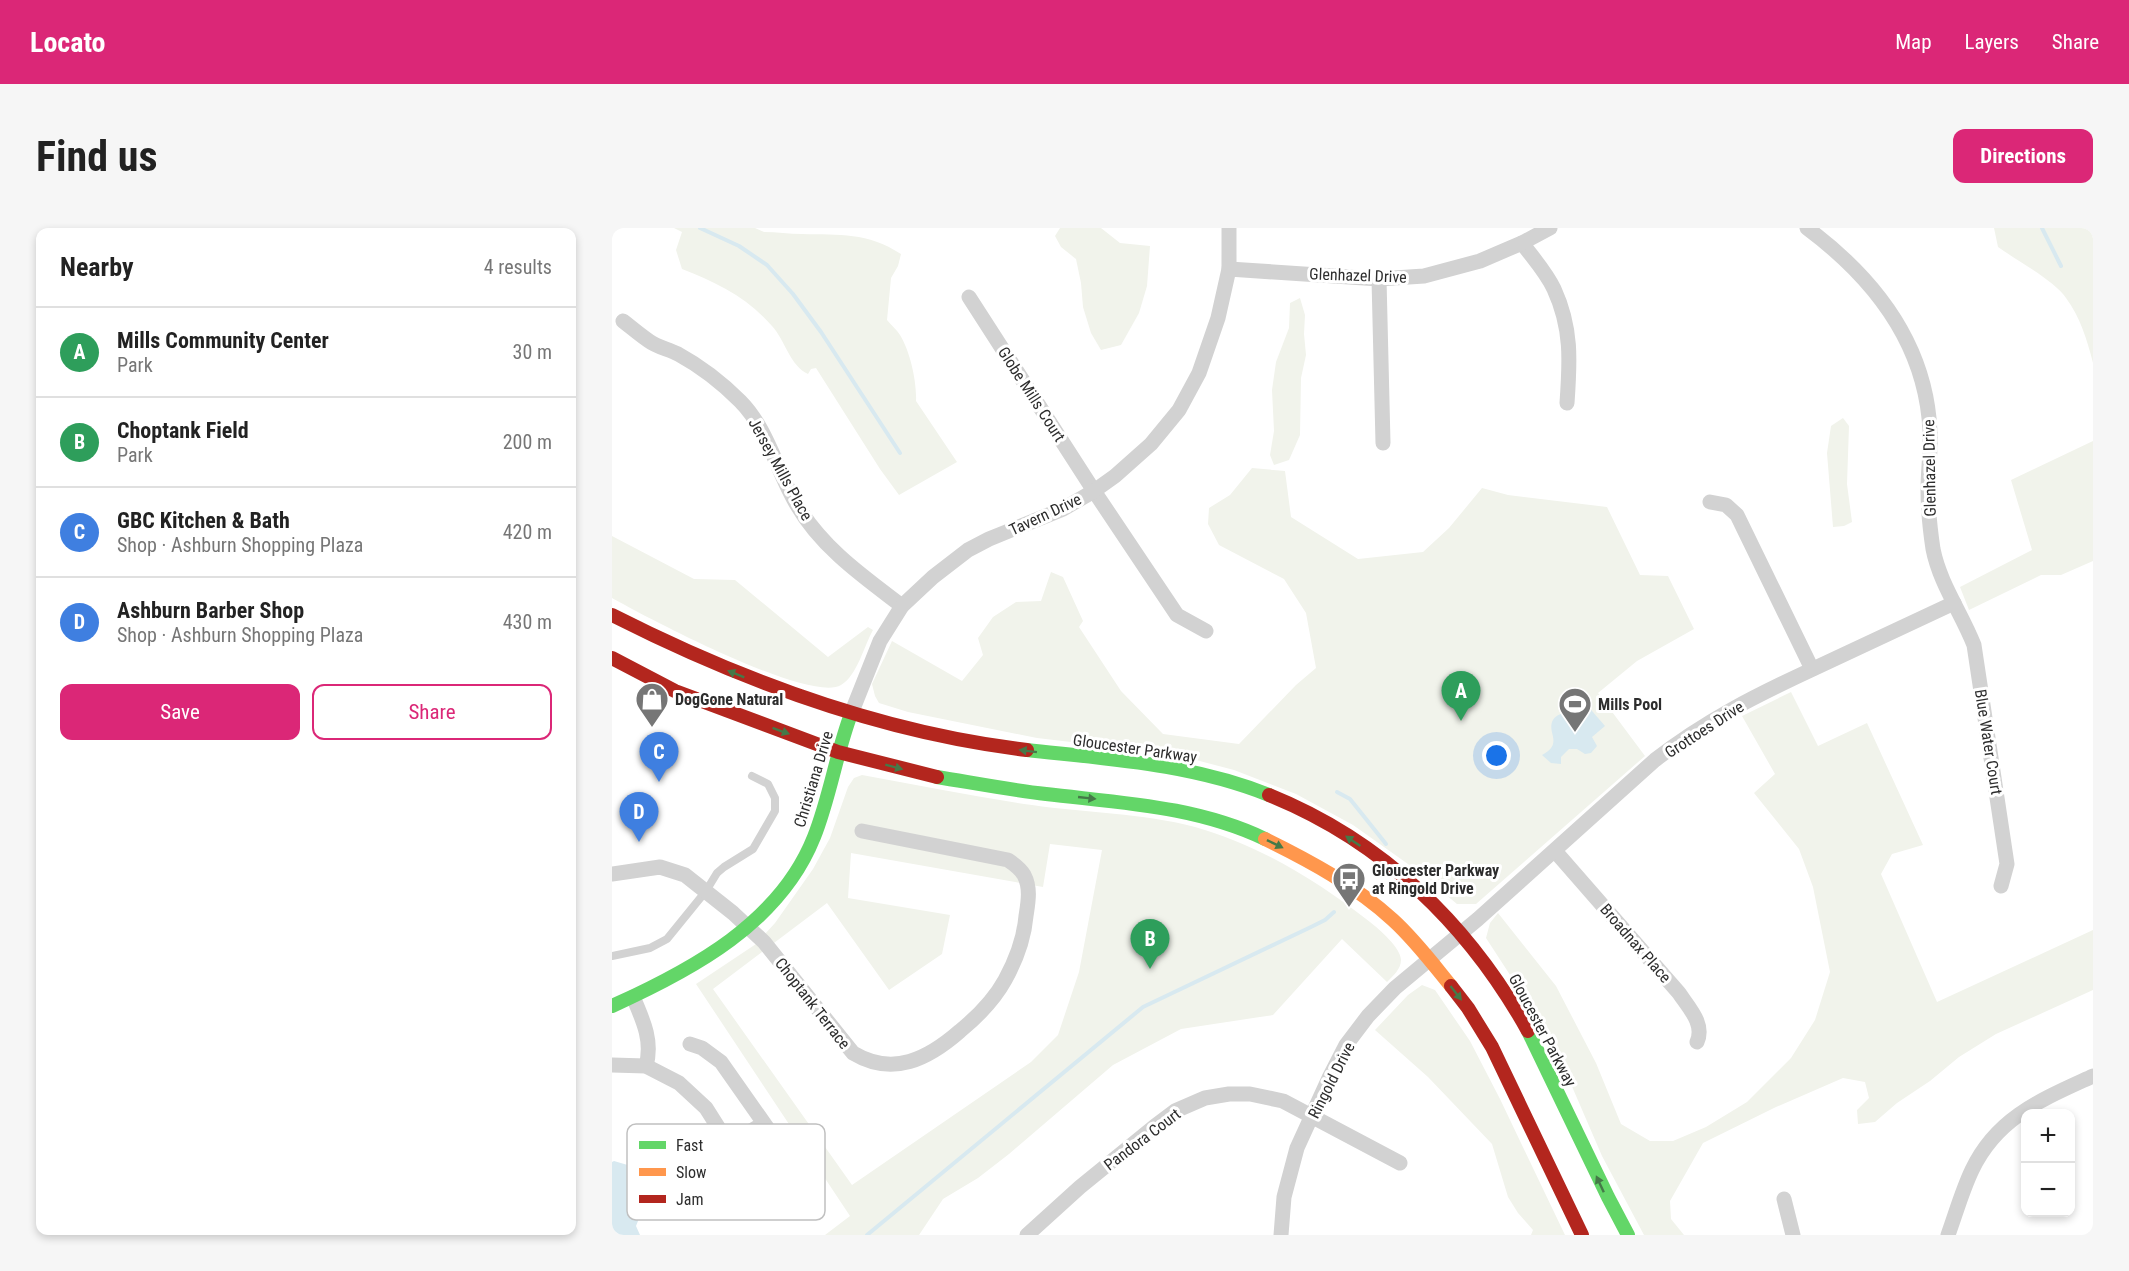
<!DOCTYPE html>
<html lang="en">
<head>
<meta charset="utf-8">
<style>
  :root { --surface:#fff; --page:#f6f6f6; --text:#222; --muted:#767676; --line:#e0e0e0; --accent:#db2777 }
  body { margin:0; font-family:"Roboto Condensed",sans-serif; background:var(--page); color:var(--text) }
  .controls { position:absolute; right:18px; bottom:18px; display:grid; overflow:hidden; border-radius:12px; box-shadow:0 3px 9px #0003 }
  .controls button { width:54px; height:54px; display:grid; place-items:center; padding:0; border:0; border-bottom:2px solid var(--line); background:var(--surface); color:var(--text); font:30px sans-serif }
  .you { position:absolute; left:885px; top:528px; width:21px; height:21px; margin:-15px; border:4px solid #fff; border-radius:50%; background:#1a73e8; box-shadow:0 0 0 9px #1a73e833 }
  .badge { display:grid; place-items:center; width:39px; height:39px; border-radius:50%; background:var(--accent); color:#fff; font-size:20px; font-weight:700 }
  .pin { position:absolute; translate:-50% -50px; filter:drop-shadow(0 2px 3px #0008) }
  .pin::after { content:''; position:absolute; top:32px; width:21px; height:18px; background:inherit; clip-path:polygon(0 0,100% 0,50% 100%) }
  .list { margin:0; padding:0; list-style:none }
  h2 { display:flex; justify-content:space-between; align-items:center; height:78px; margin:0; padding:0 24px; font-size:26px }
  h2 small { font-size:20px; font-weight:400; color:var(--muted) }
  .list li { display:grid; grid-template-columns:39px 1fr auto; gap:18px; align-items:center; box-sizing:border-box; height:90px; padding:0 24px; border-top:2px solid var(--line) }
  .list b { display:block; font-size:22px; white-space:nowrap }
  .list p { margin:0; font-size:20px; white-space:nowrap; color:var(--muted) }
  .list em { font-size:20px; font-style:normal; color:var(--muted) }
  .actions { display:flex; gap:12px; padding:18px 24px }
  .actions a { flex:1; padding:14px 0; border:2px solid var(--accent); border-radius:12px; text-align:center; font-size:21px; color:var(--accent) }
  .actions .main { background:var(--accent); color:#fff }
  .map { position:relative; flex:none; width:1481px; height:1007px; overflow:hidden; border-radius:12px }
  header { display:flex; align-items:center; gap:36px; box-sizing:border-box; height:84px; padding:0 30px; background:var(--accent); color:#fff }
  header strong { font-size:28px }
  nav { display:flex; gap:33px; margin-inline-start:auto; font-size:21px }
  .intro { display:flex; align-items:center; justify-content:space-between; box-sizing:border-box; height:144px; padding:0 36px }
  h1 { margin:0; font-size:42px }
  .button { padding:15px 27px; border-radius:12px; background:var(--accent); color:#fff; font-size:21px; font-weight:700 }
  main { display:flex; gap:36px; padding:0 36px }
  aside { flex:1; background:var(--surface); border-radius:12px; box-shadow:0 3px 9px #0003 }
  .map>svg:first-child { display:block }
  .green { fill:#f1f3eb; fill-rule:evenodd }
  .water { fill:#d8e9f0 }
  .lines { fill:none; stroke-linecap:round; stroke-linejoin:round }
  .stream { stroke:#d8e9f0; stroke-width:4 }
  .lane { stroke:#d2d2d2; stroke-width:8 }
  .street { stroke:#d2d2d2; stroke-width:15 }
  .fast { stroke:#63d668; stroke-width:14 }
  .slow { stroke:#ff974d; stroke-width:14 }
  .jam { stroke:#b3261e; stroke-width:14 }
  .oneway { fill:#457948 }
  .labels { text-anchor:middle; stroke-width:6; stroke-linejoin:round; paint-order:stroke }
  .street-label { font-size:16px; fill:#2d2d2d; stroke:#fff }
  .poi-label { font-size:16px; font-weight:bold; fill:#2d2d2d; stroke:#fff; text-anchor:start }
  .key { fill:#fff; stroke:#c0c0c0; stroke-width:1.5 }
  .key-label { font-size:16px; fill:#2d2d2d }
</style>
</head>
<body>
<header>
<strong>Locato</strong>
<nav><a>Map</a><a>Layers</a><a>Share</a></nav>
</header>
<div class="intro"><h1>Find us</h1><a class="button">Directions</a></div>
<main>
<aside>
<h2>Nearby<small>4 results</small></h2>
<ul class="list">
<li><span class="badge" style="background:#2e9e5b">A</span><div><b>Mills Community Center</b><p>Park</p></div><em>30 m</em></li>
<li><span class="badge" style="background:#2e9e5b">B</span><div><b>Choptank Field</b><p>Park</p></div><em>200 m</em></li>
<li><span class="badge" style="background:#3f7fe0">C</span><div><b>GBC Kitchen &amp; Bath</b><p>Shop · Ashburn Shopping Plaza</p></div><em>420 m</em></li>
<li><span class="badge" style="background:#3f7fe0">D</span><div><b>Ashburn Barber Shop</b><p>Shop · Ashburn Shopping Plaza</p></div><em>430 m</em></li>
</ul>
<div class="actions"><a class="main">Save</a><a>Share</a></div>
</aside>
<div class="map">
<svg width="1481" height="1007" viewBox="0 0 1481 1007">
  <rect width="100%" height="100%" fill="#fff"/>
  <g class="green">
    <path d="M62,0H143L152,4C165,4 177,6 190,6C228,7 255,4 289,26L286,38L279,50L275,92C279,97 285,102 288,107C298,123 305,154 304,173L345,234L287,267L268,241L204,140L199,141L196,146C178,138 173,112 160,98C136,70 104,54 70,41L64,22L70,4Z"/>
    <path d="M448,0H489L508,15L538,18L535,58L527,85L509,117L489,122L479,105L471,79L469,55L464,31L449,19L443,8Z"/>
    <path d="M1382,0H1479L1481,3V135C1475,111 1468,89 1454,70C1443,53 1404,32 1386,19Z"/>
    <path d="M688,70L693,87L692,106L694,127L689,150L688,207L677,232L662,237L658,227L662,203L660,162L664,134L677,100L678,75Z"/>
    <path d="M1231,190L1237,198L1235,256L1240,294L1232,298L1221,299L1215,225L1219,198Z"/>
    <path d="M1481,213V333L1449,347H1429L1357,382L1348,359L1420,322L1399,252Z"/>
    <path d="M640,240L673,243L679,289L746,331L811,324L837,300L870,260L896,267L995,279L1028,347L1056,348L1082,401L1025,433L986,465L1033,528L864,676H845L803,641L741,597L684,566L622,542L561,526L425,510L296,484L267,475L263,468L260,456L280,413L350,453L371,427L366,410L381,389L404,374L429,373L439,344L451,349L471,393L467,399L509,463L551,506L627,516L684,457L704,440L694,385L672,351L607,317L596,296L597,280L618,267Z"/>
    <path d="M0,308L82,351L123,352L216,429L256,399L261,402C252,418 245,448 229,457C198,476 34,389 0,370Z"/>
    <path d="M1179,464L1206,518L1255,495L1311,617L1280,626L1269,646L1325,774L1481,702V762L1384,806L1347,829L1318,853L1285,875L1263,894L1246,896L1245,882L1257,870L1253,854L1231,850L1164,879L1091,915L1058,973L1059,991L1072,1007H1032L990,928L949,833L926,790L874,710L878,695L886,685L944,758L984,835L1009,896L1038,913H1061L1094,899L1135,874L1179,830L1203,792L1218,744L1201,659L1187,621L1142,565L1163,546L1130,488Z"/>
    <path d="M250,547C307,557 363,569 420,577C474,585 530,585 583,599C647,617 706,653 758,694C767,701 789,720 789,732C789,741 781,748 775,754L730,711L661,787L569,801L501,837L397,926L366,950L331,971L307,1007H213L238,988L84,756L144,716L163,695L201,641L218,610L236,559L242,550ZM438,616L490,622L467,744L446,807L419,834L240,957L101,761L215,675L277,762L330,726L338,687L236,670L239,625L431,659Z"/>
    <path d="M810,757L823,762L858,813L888,871L953,1007H919L921,1002L906,985L896,969L880,916L816,849L763,802L796,767Z"/>
  </g>
  <g class="water">
    <path d="M968,469L993,498L980,509L985,518L979,525L973,526L965,521H957L949,529V536L939,535L930,527C951,516 936,506 940,494C943,486 954,483 961,487C963,489 965,491 968,492L957,478Z"/>
    <path d="M2,933L19,938L31,955L32,978L24,998L28,1007H0V934Z"/>
  </g>
  <g class="lines">
    <g class="stream">
      <path d="M88,0L127,18L155,37L181,66L209,104L288,225"/>
      <path d="M1430,0L1449,38"/>
      <path d="M725,564L738,571L774,616"/>
      <path d="M255,1007L531,779L699,699L713,692L722,684"/>
    </g>
    <path class="lane" d="M0,728L38,720L55,711L94,663L105,645L112,639L141,621L163,583V570L156,556L140,548"/>
    <g class="street">
      <path d="M1195,0C1262,50 1314,116 1318,203C1319,223 1316,242 1316,262C1316,282 1318,301 1321,321C1328,356 1349,384 1362,417L1395,636L1389,658"/>
      <path d="M910,15C921,30 934,44 942,61C960,100 958,133 955,175"/>
      <path d="M617,41L767,51L812,48L868,33L910,15L938,0"/>
      <path d="M767,51L771,215"/>
      <path d="M357,69L482,263L565,387L594,403"/>
      <path d="M11,93C20,100 28,107 37,113C45,119 56,121 66,126C88,138 110,155 128,173C156,201 165,244 185,277C210,320 252,349 290,378"/>
      <path d="M1098,274L1114,277L1125,287L1200,441"/>
      <path d="M239,486L268,413L290,378L321,349L356,322L377,311L451,281L482,263L503,248L539,216L567,182L587,145L606,90L617,41V0"/>
      <path d="M943,623L1067,765C1077,780 1093,796 1085,814"/>
      <path d="M0,646L48,639L73,647L121,685L152,714L241,825C281,849 316,831 348,803C365,789 382,772 393,752C404,732 412,711 414,688C416,675 419,660 412,647C408,640 402,636 396,632L250,603"/>
      <path d="M21,769C31,792 41,813 34,838"/>
      <path d="M78,816L90,820L109,834L182,938C163,952 126,986 109,951C105,943 106,932 111,925C120,912 139,904 152,895"/>
      <path d="M0,837L34,838L67,855L94,880L118,918"/>
      <path d="M1172,971L1181,1007"/>
      <path d="M415,1007L468,959L543,898L563,883L593,870L617,866H638L671,873L788,935"/>
      <path d="M669,1007L672,969L685,920L717,850L734,817L756,788L783,760L866,691L1043,532C1093,493 1143,468 1201,441C1248,419 1295,397 1342,375"/>
      <path d="M1336,1007C1344,985 1350,963 1360,942C1385,889 1431,871 1481,848"/>
    </g>
    <g class="fast">
      <path d="M415,522C497,531 580,536 657,567"/>
      <path d="M325,549C362,555 398,562 434,566C509,575 584,578 653,611"/>
      <path d="M0,778C80,742 168,695 202,609C218,569 224,526 239,486"/>
      <path d="M916,803L996,969L1016,1007"/>
    </g>
    <path class="slow" d="M653,611C698,633 744,658 781,692C803,712 821,736 839,758"/>
    <g class="jam">
      <path d="M0,387C130,453 269,505 415,522"/>
      <path d="M0,430L63,463L226,524L325,549"/>
      <path d="M657,567C771,613 857,697 916,803"/>
      <path d="M839,758L856,780L880,819L970,1007"/>
    </g>
  </g>
  <defs><path id="oneway-solid" d="M-6-.8H1V-3.2L6.5 0L1 3.2V.8H-6Z" transform="scale(1.5)"/></defs>
  <g class="oneway">
    <use href="#oneway-solid" transform="translate(124 446) rotate(-158)"/>
    <use href="#oneway-solid" transform="translate(169 503) rotate(20)"/>
    <use href="#oneway-solid" transform="translate(416 523) rotate(-173)"/>
    <use href="#oneway-solid" transform="translate(282 539) rotate(15)"/>
    <use href="#oneway-solid" transform="translate(475 570) rotate(6)"/>
    <use href="#oneway-solid" transform="translate(741 613) rotate(-146)"/>
    <use href="#oneway-solid" transform="translate(663 616) rotate(26)"/>
    <use href="#oneway-solid" transform="translate(844 765) rotate(52)"/>
    <use href="#oneway-solid" transform="translate(988 956) rotate(-115)"/>
  </g>
  <defs>
    <symbol id="shop-pin" viewBox="-11 -11 22 30"><path d="M0 17L-7.5 6A9.5 9.5 0 1 1 7.5 6Z" fill="#767676" stroke="#fff"/><path d="M-5-2.5h2.3a2.7 3.5 0 0 1 5.4 0H5L5.5 6h-11ZM-1.5-2.5h3a1.5 2.3 0 0 0-3 0Z" fill="#fff"/></symbol>
    <symbol id="stadium-pin" viewBox="-11 -11 22 30"><path d="M0 17L-7.5 6A9.5 9.5 0 1 1 7.5 6Z" fill="#767676" stroke="#fff"/><path d="M0-5a6.5 5 0 1 0 0 10a6.5 5 0 1 0 0-10ZM-3.5-1.8h7v3.6h-7Z" fill="#fff"/></symbol>
    <symbol id="bus-pin" viewBox="-11 -11 22 30"><path d="M0 17L-7.5 6A9.5 9.5 0 1 1 7.5 6Z" fill="#767676" stroke="#fff"/><path d="M-5-6H5V4H4V6H2V4H-2V6H-4V4H-5ZM-3.5-4V0h7V-4ZM-3.5 1.2v1.5H-2V1.2ZM2 1.2v1.5H3.5V1.2Z" fill="#fff"/></symbol>
  </defs>
  <g fill-rule="evenodd">
    <use href="#shop-pin" x="21" y="452" width="38" height="52"/>
    <use href="#stadium-pin" x="944" y="457" width="38" height="52"/>
    <use href="#bus-pin" x="718" y="632" width="38" height="52"/>
  </g>
  <g class="labels">
    <g class="street-label">
      <text transform="translate(746 47) rotate(2)" y="6">Glenhazel Drive</text>
      <text transform="translate(420 166) rotate(57)" y="6">Globe Mills Court</text>
      <text transform="translate(1317 240) rotate(-91)" y="6">Glenhazel Drive</text>
      <text transform="translate(169 241) rotate(61)" y="6">Jersey Mills Place</text>
      <text transform="translate(433 286) rotate(-25)" y="6">Tavern Drive</text>
      <text transform="translate(1092 501) rotate(-33)" y="6">Grottoes Drive</text>
      <text transform="translate(1377 514) rotate(81)" y="6">Blue Water Court</text>
      <text transform="translate(523 520) rotate(8)" y="6">Gloucester Parkway</text>
      <text transform="translate(201 551) rotate(-73)" y="6">Christiana Drive</text>
      <text transform="translate(1024 715) rotate(49)" y="6">Broadnax Place</text>
      <text transform="translate(201 775) rotate(52)" y="6">Choptank Terrace</text>
      <text transform="translate(931 802) rotate(62)" y="6">Gloucester Parkway</text>
      <text transform="translate(719 852) rotate(-63)" y="6">Ringold Drive</text>
      <text transform="translate(530 911) rotate(-37)" y="6">Pandora Court</text>
    </g>
    <g class="poi-label">
      <text x="63" y="477">DogGone Natural</text>
      <text x="986" y="482">Mills Pool</text>
      <text x="760" y="648">Gloucester Parkway<tspan x="760" dy="18">at Ringold Drive</tspan></text>
    </g>
  </g>
  <rect x="15" y="896" width="198" height="96" rx="9" class="key"/>
  <rect x="27" y="913" width="27" height="8" fill="#63d668"/>
  <rect x="27" y="940" width="27" height="8" fill="#ff974d"/>
  <rect x="27" y="967" width="27" height="8" fill="#b3261e"/>
  <g class="key-label">
    <text x="64" y="923">Fast</text>
    <text x="64" y="950">Slow</text>
    <text x="64" y="977">Jam</text>
  </g>
</svg>
<div class="controls">
<button>+</button>
<button>−</button>
</div>
<div class="you"></div>
<div class="pin badge" style="left:849px;top:493px;background:#2e9e5b">A</div>
<div class="pin badge" style="left:538px;top:741px;background:#2e9e5b">B</div>
<div class="pin badge" style="left:47px;top:554px;background:#3f7fe0">C</div>
<div class="pin badge" style="left:27px;top:614px;background:#3f7fe0">D</div>
</div>
</main>
</body>
</html>
